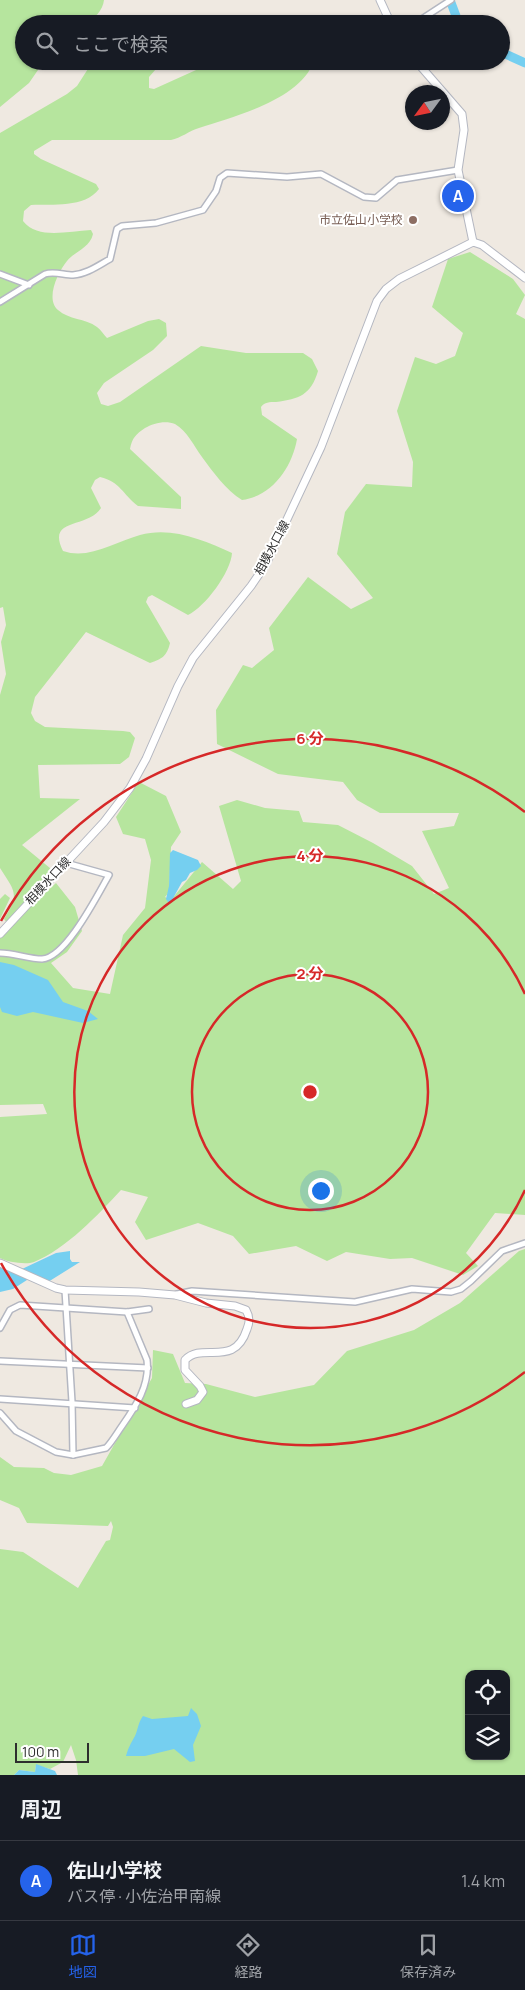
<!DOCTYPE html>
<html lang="ja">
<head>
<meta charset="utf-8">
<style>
  :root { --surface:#171b24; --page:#242831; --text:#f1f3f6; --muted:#9ea1a6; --line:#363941; --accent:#2563eb }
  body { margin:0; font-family:Manrope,"Noto Sans JP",sans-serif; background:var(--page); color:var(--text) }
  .controls { position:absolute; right:15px; bottom:15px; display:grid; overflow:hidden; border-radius:10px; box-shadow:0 1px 4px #0004 }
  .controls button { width:45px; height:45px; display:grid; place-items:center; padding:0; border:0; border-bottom:1px solid var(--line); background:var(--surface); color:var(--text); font:25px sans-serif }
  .compass { position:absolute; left:405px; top:85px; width:45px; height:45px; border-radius:50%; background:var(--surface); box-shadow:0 1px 4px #0004; rotate:237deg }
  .scale { position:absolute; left:15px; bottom:12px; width:74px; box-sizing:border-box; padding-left:5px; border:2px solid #2e2e2e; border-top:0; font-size:14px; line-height:18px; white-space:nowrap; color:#2e2e2e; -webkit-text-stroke:4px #fff; paint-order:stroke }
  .you { position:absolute; left:320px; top:1190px; width:18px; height:18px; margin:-12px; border:4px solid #fff; border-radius:50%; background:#1a73e8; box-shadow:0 0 0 8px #1a73e833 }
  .badge { display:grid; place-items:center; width:32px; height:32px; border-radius:50%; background:var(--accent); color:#fff; font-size:16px; font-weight:700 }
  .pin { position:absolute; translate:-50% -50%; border:2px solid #fff; box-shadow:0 1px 5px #0006 }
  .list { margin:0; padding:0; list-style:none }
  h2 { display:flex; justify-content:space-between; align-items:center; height:65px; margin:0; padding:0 20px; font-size:21px }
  h2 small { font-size:16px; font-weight:400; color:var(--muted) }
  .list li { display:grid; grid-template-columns:32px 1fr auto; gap:15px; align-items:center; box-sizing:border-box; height:80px; padding:0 20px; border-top:1px solid var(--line) }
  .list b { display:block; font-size:19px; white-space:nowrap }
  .list p { margin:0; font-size:16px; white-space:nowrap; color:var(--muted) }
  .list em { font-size:16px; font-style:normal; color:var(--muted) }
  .icon { flex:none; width:28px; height:28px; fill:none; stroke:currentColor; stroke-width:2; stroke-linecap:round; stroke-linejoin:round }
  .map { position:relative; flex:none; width:525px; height:1775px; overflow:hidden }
  .search { position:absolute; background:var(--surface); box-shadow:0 1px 4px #0004; left:15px; right:15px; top:15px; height:55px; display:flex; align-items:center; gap:12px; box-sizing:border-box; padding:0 18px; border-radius:28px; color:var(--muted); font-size:19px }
  .sheet { height:145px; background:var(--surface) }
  nav { display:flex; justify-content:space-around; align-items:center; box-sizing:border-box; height:70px; border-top:1px solid var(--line); background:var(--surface); font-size:14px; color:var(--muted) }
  nav a { display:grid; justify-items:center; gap:2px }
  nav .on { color:var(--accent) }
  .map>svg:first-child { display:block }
  .green { fill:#b6e59e; fill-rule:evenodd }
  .water { fill:#75cff0 }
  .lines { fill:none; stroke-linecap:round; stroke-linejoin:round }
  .river { stroke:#75cff0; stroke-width:9 }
  .street-casing { stroke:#b4b7c1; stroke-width:8 }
  .secondary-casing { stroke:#b4b7c1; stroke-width:9 }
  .street { stroke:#fff; stroke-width:5 }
  .secondary { stroke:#fff; stroke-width:7 }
  .ring { fill:none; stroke:#d62828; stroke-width:2.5 }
  .education-dot { fill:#8d6e63; stroke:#fff; stroke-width:2 }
  .labels { text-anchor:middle; stroke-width:4; stroke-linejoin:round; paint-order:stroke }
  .education-label { font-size:12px; fill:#785e54; stroke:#fff; text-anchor:end }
  .street-label { font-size:12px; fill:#2e2e2e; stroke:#fff }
  .centre { fill:#d62828; stroke:#fff; stroke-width:2.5 }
  .ring-label { font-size:15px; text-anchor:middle; font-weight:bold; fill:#d62828; stroke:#fff; stroke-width:4; stroke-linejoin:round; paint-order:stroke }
</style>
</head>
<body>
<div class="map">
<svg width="525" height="1775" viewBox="0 0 525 1775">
  <rect width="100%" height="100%" fill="#efe9e1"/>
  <g class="green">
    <path d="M0,0H104C103,10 94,20 84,23C76,26 36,24 24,24V61H33L38,70L29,83L0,107Z"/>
    <path d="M93,61H154L156,69L149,77V88L154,89L216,61H314C300,100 235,116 199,128C189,131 181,138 171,140H52L34,151V154L41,159L96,184L99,189C85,208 52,204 31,205L24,211L23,221C38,240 68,231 91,230L93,234C90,248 75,251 67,261C58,272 45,299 58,310C69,320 85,318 97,327C101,330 104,335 107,338L148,321L159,319L166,323L167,336L153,350L104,383L97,393L101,404L108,406L120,402L201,346L246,353H303L312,359L318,371C311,395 299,399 276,402C269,402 265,402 261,407L262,415L297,439C292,468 272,496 242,500C226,490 213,472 202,457C194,446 187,431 175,424C166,420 153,423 145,428C136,434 132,438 130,449L181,497V509L138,506C122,494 121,482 100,477L95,480L91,488L101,508C88,529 46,517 63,551C89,560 115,542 140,535C171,526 204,540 232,553C231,572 205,607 188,615L152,595L148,597L146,602L170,643C167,656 162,659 150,663L86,632L35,697L31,713L35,721L45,727L123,731L130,732L135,738L129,757L120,764L38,765L40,798L80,799L22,845L56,873L23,914L56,883L75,907L82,931L67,952L51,963L73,988L110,994L123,935L145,908L151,860L145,839L123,834L116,817L139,782L166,796L181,832L171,847L169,892L165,897L171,900L202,862L233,889L241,881L219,806L237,800L265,808L299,811L303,822L338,825L373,843L412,866L434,894L449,888L422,831L454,826L459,813H380L357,800L343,782L278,774L217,744L216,710L243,665L252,668L274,650L269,628L308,577L351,609L373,598L337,554L345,512L366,484L412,487L413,462L397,411L415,357L436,364L455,356L463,333L432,307L448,259L470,252L513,279L525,295L516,314L525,319V1215L495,1213L466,1253L478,1266L463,1275L412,1258L390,1259L346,1252L327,1261L296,1246L249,1254L233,1236L198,1223L146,1240L135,1222L148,1197L121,1190C98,1215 66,1249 34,1262C26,1265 7,1262 0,1258V1117L47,1114L43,1104L0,1105V937L10,927L4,919C20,893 15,892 0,868V695L6,674L1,642L6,625L3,607L0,608V133L67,94L77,86Z"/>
    <path d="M5,894L10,898L0,919V899Z"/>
    <path d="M525,1249V1775H78L76,1760L71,1745L63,1762L50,1769L36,1765L35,1772L19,1770L14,1775H0V1549L23,1552L78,1588L106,1541L110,1540L113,1527L111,1521L108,1526L27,1523L19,1508L0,1500V1457L14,1467L44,1468L54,1473L71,1475L102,1466L152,1378L153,1350L173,1354L185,1383L206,1384L255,1397L314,1385L347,1351L414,1330L460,1303L519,1251ZM469,1674H506V1756H469Z"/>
  </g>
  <g class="water">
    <path d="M173,850L198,860L201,866L197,870L190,873L186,880L182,882L171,902H168L166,899L169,886L170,853Z"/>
    <path d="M0,962L14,965L48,980L63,1002L88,1011L98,1019L83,1023L33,1012L17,1016L2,1012L0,1007Z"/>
    <path d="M70,1251V1259L72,1262H80L48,1282L22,1269L56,1253Z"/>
    <path d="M0,1265L26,1277L27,1280L13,1289L0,1292Z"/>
    <path d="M191,1708L197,1714L201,1726L193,1745L195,1761L190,1762L174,1749L145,1756H126C128,1748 131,1743 135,1736C138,1729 138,1723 143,1716L152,1719L188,1716Z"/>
    <path d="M36,1764L55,1771L57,1775H14L19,1770L35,1772Z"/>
  </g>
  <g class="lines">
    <g class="river">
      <path d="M450,0L459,24"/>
      <path d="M501,52L525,63"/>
    </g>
    <defs>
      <g id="street">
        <path d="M414,24L451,0"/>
        <path d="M0,274L29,285"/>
        <path d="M0,302L45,274C54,271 64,275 73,275C87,274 99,265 110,259L117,229L122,226L156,223L203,210L216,191L220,178L227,173L287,177L321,174L364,197L376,198L397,180L458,170"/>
        <path d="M0,953C14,953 29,959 42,959C66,958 98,894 109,875L66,863"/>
        <path d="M65,1290L72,1402L73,1455"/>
        <path d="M177,1294L192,1291L355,1302L412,1289L451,1292L461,1289L471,1281L502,1251L525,1243"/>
        <path d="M0,1328L10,1310L20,1305L127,1312L149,1309"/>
        <path d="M0,1361L148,1368"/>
        <path d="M0,1399L135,1408"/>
        <path d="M0,1413L16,1431L56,1452L73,1455L106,1448C112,1442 117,1433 122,1426C136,1406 150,1385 147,1360L127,1312"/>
      </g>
      <g id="secondary">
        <path d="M380,0L391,24"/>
        <path d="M416,61L462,114L464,130L458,170L473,242"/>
        <path d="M0,934L104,822L130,788L146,759L178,686L193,658L251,586L266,564L321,447L377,301L386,289L399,279L473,242L482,245L525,278"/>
        <path d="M0,1263L56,1288L65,1290L139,1292L175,1295L206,1303L235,1306L246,1310C250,1317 250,1322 247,1329C234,1369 203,1341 185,1360V1370L200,1386L203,1392L197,1400L186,1404"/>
      </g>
    </defs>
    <use href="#street" class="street-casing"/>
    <use href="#secondary" class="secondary-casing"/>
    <use href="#street" class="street"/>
    <use href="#secondary" class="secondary"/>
  </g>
  <g class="ring">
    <circle cx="310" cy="1092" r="118"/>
    <path d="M525 1190A236 236 0 1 1 525 994"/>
    <path d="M525 1372A353 353 0 0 1 1 1263M1 921A353 353 0 0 1 525 812"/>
  </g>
  <circle class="education-dot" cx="413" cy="220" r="5"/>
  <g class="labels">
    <g class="education-label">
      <text x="403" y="224">市立佐山小学校</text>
    </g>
    <g class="street-label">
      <text transform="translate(272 548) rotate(-62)" y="4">相模水口線</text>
      <text transform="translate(48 881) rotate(-47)" y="4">相模水口線</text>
    </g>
  </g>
  <circle cx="310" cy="1092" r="8" class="centre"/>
  <g class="ring-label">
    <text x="310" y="744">6 分</text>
    <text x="310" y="861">4 分</text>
    <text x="310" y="979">2 分</text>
  </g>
</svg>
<div class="controls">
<button><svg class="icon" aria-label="locate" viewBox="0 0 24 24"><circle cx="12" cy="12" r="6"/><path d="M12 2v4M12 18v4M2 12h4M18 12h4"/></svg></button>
<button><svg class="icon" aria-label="layers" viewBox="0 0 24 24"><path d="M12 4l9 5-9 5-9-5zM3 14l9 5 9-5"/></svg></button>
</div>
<svg class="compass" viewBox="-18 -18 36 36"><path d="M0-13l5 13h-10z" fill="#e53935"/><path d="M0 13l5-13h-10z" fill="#9ea1a6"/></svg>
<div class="scale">100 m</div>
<div class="you"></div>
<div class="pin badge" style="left:458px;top:196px">A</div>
<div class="search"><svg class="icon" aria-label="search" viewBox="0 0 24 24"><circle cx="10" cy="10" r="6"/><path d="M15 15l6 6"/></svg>ここで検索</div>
</div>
<section class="sheet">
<h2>周辺<small></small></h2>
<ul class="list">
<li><span class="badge">A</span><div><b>佐山小学校</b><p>バス停 · 小佐治甲南線</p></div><em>1.4 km</em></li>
</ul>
</section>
<nav>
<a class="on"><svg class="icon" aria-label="map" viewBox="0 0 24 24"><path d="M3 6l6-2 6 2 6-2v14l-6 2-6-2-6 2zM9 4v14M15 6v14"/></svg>地図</a>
<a><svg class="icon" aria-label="directions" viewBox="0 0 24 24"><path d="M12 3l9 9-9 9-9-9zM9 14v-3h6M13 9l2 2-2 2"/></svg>経路</a>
<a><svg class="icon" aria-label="saved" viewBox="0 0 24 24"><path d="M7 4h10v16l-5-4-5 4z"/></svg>保存済み</a>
</nav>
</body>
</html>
